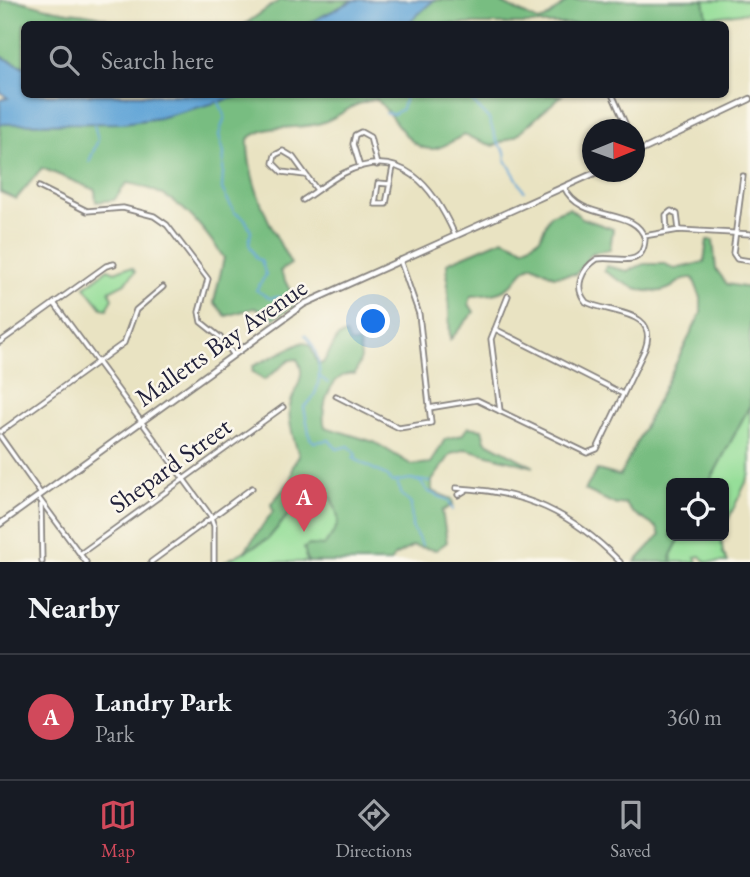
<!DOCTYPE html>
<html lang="en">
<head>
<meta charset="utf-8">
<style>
  :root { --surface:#171b24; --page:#20242c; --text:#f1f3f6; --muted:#9ea1a6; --line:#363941; --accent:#d1495b }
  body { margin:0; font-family:"EB Garamond",serif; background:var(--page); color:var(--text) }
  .controls { position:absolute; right:21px; bottom:21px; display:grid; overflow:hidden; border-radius:10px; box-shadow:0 2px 5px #0004 }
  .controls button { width:63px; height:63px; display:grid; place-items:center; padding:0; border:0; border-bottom:2px solid var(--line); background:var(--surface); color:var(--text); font:35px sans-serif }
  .compass { position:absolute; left:582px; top:119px; width:63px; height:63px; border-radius:50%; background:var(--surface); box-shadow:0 2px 5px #0004; rotate:89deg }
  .you { position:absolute; left:374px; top:322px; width:24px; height:24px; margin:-18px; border:5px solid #fff; border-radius:50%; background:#1a73e8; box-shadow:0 0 0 10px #1a73e833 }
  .badge { display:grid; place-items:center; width:46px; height:46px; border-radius:50%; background:var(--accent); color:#fff; font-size:23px; font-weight:700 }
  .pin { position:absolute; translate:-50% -58px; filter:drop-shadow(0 2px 4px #0008) }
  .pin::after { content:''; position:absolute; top:37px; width:24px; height:21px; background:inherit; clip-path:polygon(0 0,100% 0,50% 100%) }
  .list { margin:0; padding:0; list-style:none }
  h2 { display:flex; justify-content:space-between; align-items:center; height:91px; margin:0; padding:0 28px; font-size:30px }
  h2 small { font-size:23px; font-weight:400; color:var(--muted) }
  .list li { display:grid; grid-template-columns:46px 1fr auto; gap:21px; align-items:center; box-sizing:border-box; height:126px; padding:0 28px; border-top:2px solid var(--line) }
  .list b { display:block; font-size:26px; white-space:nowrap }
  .list p { margin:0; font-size:23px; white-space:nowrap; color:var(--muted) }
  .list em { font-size:23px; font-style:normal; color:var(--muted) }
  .icon { flex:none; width:38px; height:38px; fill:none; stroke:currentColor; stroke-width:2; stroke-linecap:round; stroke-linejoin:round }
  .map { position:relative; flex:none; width:750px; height:562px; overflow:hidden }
  .search { position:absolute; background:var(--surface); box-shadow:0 2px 5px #0004; left:21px; right:21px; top:21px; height:77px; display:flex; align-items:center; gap:18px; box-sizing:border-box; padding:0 24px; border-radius:10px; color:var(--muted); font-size:26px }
  .sheet { height:217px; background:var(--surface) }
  nav { display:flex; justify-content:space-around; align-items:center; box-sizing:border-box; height:98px; border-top:2px solid var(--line); background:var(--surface); font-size:19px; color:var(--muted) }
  nav a { display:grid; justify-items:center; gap:4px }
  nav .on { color:var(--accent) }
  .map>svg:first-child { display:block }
  .green { fill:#96de99; stroke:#5c806a; stroke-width:2 }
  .forest { fill:#78bd81; stroke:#4d705e; stroke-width:2 }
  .water { fill:#62a5d7; stroke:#426489; stroke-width:2 }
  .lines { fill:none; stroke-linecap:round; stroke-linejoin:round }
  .stream { stroke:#62a5d7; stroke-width:2 }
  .minor-casing { stroke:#86827e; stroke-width:7 }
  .tertiary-casing { stroke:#86827e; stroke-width:8 }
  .minor { stroke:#fff; stroke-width:3.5 }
  .tertiary { stroke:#fff; stroke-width:4.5 }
  .labels { text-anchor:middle; stroke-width:5; stroke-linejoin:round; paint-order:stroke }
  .street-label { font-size:26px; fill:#22223b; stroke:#fbf7ec }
</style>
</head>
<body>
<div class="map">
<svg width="750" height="562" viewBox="0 0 750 562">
  <rect width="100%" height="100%" fill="#fbf7ec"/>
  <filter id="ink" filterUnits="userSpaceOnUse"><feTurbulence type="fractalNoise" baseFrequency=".0143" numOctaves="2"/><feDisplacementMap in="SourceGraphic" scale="14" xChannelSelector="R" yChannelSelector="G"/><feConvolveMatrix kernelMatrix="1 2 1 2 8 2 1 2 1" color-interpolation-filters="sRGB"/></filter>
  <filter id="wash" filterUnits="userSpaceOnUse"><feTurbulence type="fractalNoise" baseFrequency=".00686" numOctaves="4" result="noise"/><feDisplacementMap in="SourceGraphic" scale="28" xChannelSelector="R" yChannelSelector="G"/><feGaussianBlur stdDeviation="1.57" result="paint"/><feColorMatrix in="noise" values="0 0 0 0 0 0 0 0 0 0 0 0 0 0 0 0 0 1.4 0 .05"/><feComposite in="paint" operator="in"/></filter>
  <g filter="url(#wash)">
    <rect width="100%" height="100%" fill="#e9e3c2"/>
    <g class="green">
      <path d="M704,0H750V12L706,18Z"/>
      <path d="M125,268H133L135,272L125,283L109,291L113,299L107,309L102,308L85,287L108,269L115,272Z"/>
      <path d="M750,405V474L724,528V483H709Z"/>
      <path d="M323,495L330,496C339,513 345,532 325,546C319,550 311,551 305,556L308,562H224L268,539L297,504L315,501Z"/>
      <path d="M681,536H721L723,553L728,562H706L700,556L695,557L697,562H672L671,555Z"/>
    </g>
    <g class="forest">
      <path d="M0,0C24,0 27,3 48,8C73,15 95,11 117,24H24V67L0,56Z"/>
      <path d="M280,0H354L307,24H245Z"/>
      <path d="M434,0H496L538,21L545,19L569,0H704L708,24H407Z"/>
      <path d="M244,94L562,95L516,136L493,146L464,135C455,139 443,148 433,149C408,151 392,112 376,99C349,104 344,115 321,123C297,131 268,122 248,139C247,181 270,227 291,264L280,271L297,304L273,319L268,311L254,308L226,316L214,302L224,258C198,220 175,191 127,183L114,200L96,202L95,190L42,168L16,199L0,192V124L123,123L159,118Z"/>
      <path d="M569,208L582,218L613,229L610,250L592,253L576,274L554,276L533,265C521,269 520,277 511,285C501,295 485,295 471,296L469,304L474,312L450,340L447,263L503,239L524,248L540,238L550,215Z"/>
      <path d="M707,240H713L716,269L727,284L750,288V405L709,483H671V536H681L671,555L672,562H635L660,535L657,528L632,512L625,503L616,505L585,490L597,470L620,476L701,313V298L693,278C680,277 678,285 668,289C646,298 621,282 604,271L606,266L627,271L644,264H665L675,269L704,262Z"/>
      <path d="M346,334L350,343H359L361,358L355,374C331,371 319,407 325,427L374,442L412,465L431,463L445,439L462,435L468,427L482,429L485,441L534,467L466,449L451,454L432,481V491L452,499L453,505L442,511L447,542L436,550L413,546L394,556L391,562H308L304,548L309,545L324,546C340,523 343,522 330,496L323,495L315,501L297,504L268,539L244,552L273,511L271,504L291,480L293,465L299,456C295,442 287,421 290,406C294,387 308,378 297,359L290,360L264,380L252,371L253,366L303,342L310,345L318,364L323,363L338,337Z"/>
    </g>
    <g class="water">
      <path d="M354,0H434L407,24H307Z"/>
      <path d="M0,56L24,67V94L244,95L159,118L123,123L0,124V99L8,98L0,92Z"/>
    </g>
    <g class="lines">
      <g class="stream">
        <path d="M458,94L471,100L489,119L497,142L505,152L506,160L524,191"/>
        <path d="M433,95V94"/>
        <path d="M218,100L225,116L219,135L224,153L222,189L234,212L245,219L251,231L249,244L257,259L261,260L266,275L256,290L269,298L280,297L282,304"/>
        <path d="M386,113L394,114L402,109L406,94"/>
        <path d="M89,162L98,140L94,124"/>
        <path d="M305,335C323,353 325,391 304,407L310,438L314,442L329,440L337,449L349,446L356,455L353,458C365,464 372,469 386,475L392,482L411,479L421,482L429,492L448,500L453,510"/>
        <path d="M319,376L328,383"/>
        <path d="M417,480L430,482"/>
        <path d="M397,482L402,495L411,504L412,527L422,545"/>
      </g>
    </g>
  </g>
  <g filter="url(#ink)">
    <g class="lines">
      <defs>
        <g id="minor">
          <path d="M612,94L628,130"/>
          <path d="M634,143L639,152"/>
          <path d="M360,167L353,144L355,135L361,132L370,137L377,165"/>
          <path d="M305,175L282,172L273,163L275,155L283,151L293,157L317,190"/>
          <path d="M743,176L733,253L737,259L750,261"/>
          <path d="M390,184L378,183L375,204H386L393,167"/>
          <path d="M39,187L87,211L123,208L154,216L167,225L208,279L199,312L201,322L221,338L233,354"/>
          <path d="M303,200C317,191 330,180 344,173C402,144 434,188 455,235"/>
          <path d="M667,231L666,215L671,211L677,214L679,230"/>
          <path d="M644,236L679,230L750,234"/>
          <path d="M54,303L210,515L214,526V562"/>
          <path d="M495,329L623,394"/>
          <path d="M0,342L106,266L114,264"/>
          <path d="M336,396L399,428L431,423L419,314L400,260"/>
          <path d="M429,408L477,400L587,453L597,449L645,349C660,309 608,314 586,302C573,287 582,269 597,259C616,255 643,271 645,239C636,206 581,224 564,187"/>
          <path d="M500,411L491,339L508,296"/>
          <path d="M0,432L124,343L136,310L163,287"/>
          <path d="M0,436L41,494"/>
          <path d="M456,488C525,491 571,512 620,562"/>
          <path d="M458,495L466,490"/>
          <path d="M38,497L86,562"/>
          <path d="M41,505L42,562"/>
          <path d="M80,554L283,407"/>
          <path d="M151,562L252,488"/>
        </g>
        <g id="tertiary">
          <path d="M634,154L750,99"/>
          <path d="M0,524L304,304L597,172"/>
        </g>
      </defs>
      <use href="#minor" class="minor-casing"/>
      <use href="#tertiary" class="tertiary-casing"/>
      <use href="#minor" class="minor"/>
      <use href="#tertiary" class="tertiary"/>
    </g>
  </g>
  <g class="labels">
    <g class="street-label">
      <text transform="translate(221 342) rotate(-35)" y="9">Malletts Bay Avenue</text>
      <text transform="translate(170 465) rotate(-36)" y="9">Shepard Street</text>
    </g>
  </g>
</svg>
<div class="controls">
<button><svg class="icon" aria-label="locate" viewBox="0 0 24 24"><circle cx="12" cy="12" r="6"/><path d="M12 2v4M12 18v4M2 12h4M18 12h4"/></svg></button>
</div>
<svg class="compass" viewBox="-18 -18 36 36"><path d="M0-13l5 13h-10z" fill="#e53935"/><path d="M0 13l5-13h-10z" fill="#9ea1a6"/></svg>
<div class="you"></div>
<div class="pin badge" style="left:304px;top:532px">A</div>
<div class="search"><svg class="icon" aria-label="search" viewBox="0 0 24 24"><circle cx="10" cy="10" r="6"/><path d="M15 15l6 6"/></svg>Search here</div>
</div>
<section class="sheet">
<h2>Nearby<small></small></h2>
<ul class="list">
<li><span class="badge">A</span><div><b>Landry Park</b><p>Park</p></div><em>360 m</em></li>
</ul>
</section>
<nav>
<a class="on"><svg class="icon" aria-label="map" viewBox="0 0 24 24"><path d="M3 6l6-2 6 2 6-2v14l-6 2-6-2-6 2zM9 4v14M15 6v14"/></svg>Map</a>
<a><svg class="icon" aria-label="directions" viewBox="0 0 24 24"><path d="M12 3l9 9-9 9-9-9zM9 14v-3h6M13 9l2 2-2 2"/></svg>Directions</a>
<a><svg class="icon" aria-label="saved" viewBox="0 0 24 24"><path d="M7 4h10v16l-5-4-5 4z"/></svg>Saved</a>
</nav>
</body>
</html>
